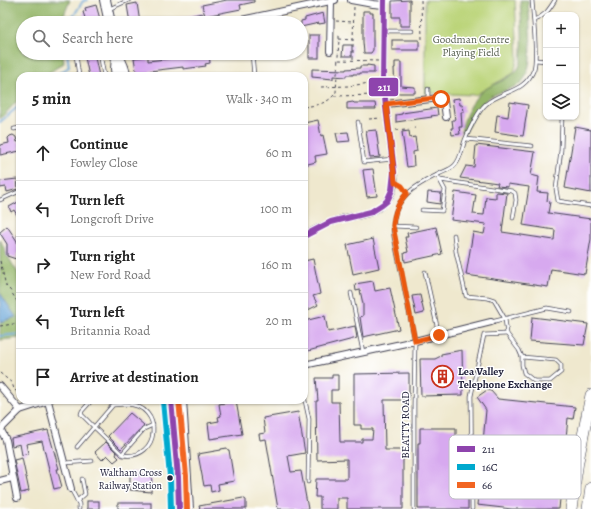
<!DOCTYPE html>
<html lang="en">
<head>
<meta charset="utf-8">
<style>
  :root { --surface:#fff; --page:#f6f6f6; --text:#222; --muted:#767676; --line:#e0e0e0 }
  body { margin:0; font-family:Alegreya,serif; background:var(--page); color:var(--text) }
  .controls { position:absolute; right:12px; top:12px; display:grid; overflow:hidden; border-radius:8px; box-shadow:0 1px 3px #0004 }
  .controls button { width:36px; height:36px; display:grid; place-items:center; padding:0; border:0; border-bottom:1px solid var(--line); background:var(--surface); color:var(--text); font:20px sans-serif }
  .stop { position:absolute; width:12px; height:12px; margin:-9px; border:3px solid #ea580c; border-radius:50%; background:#fff }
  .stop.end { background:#ea580c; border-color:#fff; box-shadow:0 1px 4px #0008 }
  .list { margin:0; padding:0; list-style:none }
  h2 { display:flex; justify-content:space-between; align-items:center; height:52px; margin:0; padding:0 16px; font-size:17px }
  h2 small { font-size:13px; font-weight:400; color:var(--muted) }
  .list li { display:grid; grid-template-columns:26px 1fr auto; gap:12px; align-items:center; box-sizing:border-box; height:56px; padding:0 16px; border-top:1px solid var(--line) }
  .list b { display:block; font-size:15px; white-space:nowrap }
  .list p { margin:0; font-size:13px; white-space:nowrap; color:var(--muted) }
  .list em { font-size:13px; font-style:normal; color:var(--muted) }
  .icon { flex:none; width:22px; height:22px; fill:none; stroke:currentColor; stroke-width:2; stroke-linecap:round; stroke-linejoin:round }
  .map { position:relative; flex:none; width:591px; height:509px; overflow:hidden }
  .search { position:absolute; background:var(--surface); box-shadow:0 1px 3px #0004; left:16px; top:16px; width:292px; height:44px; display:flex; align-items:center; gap:10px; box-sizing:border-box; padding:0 14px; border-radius:22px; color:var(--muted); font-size:15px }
  .panel { position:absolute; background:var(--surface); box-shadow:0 1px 3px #0004; left:16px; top:72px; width:292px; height:332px; border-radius:12px }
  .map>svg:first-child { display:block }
  .green { fill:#bbd479; stroke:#6e7b5a }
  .forest { fill:#94b669; stroke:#5b6c52 }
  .water { fill:#64a2d5; stroke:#436288 }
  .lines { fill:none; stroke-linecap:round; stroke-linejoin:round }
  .stream { stroke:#64a2d5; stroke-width:2 }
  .building { fill:#d7a9ef }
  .service-casing { stroke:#414051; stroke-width:4.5 }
  .minor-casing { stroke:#414051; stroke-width:8 }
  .primary-casing { stroke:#414051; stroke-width:12 }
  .motorway-casing { stroke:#414051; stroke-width:12 }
  .path { stroke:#414051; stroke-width:1; stroke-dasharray:3 3; stroke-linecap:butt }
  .service { stroke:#fff; stroke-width:3 }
  .minor { stroke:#fff; stroke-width:6 }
  .primary { stroke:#fff; stroke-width:10 }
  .motorway { stroke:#fff; stroke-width:11 }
  .bus-1-casing { stroke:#fff; stroke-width:9 }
  .bus-2-casing { stroke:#fff; stroke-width:9 }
  .bus-3-casing { stroke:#fff; stroke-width:9 }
  .bus-1 { stroke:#8e44ad; stroke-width:6 }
  .bus-2 { stroke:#00a9ce; stroke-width:6 }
  .bus-3 { stroke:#f26522; stroke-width:6 }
  .route { stroke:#ea580c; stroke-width:5 }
  .bus-dot { fill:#22223b; stroke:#fff; stroke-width:1.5 }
  .labels { text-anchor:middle; stroke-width:3; stroke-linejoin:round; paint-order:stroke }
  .bus-label { font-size:10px; fill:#22223b; stroke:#fff; text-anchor:end }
  .park-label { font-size:11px; fill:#586051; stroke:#fff }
  .poi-label { font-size:11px; font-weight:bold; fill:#22223b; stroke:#fff; text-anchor:start }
  .street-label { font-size:11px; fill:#22223b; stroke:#fff }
  .key { fill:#fff; stroke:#bdbdc4; stroke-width:1 }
  .key-label { font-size:11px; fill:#22223b }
  .line-badge { stroke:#fff; stroke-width:1.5 }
  .badge-label { font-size:11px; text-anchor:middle; font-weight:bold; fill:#fff }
</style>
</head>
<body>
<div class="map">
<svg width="591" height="509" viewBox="0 0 591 509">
  <rect width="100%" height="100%" fill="#fff"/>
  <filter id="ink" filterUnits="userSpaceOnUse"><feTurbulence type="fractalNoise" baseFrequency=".025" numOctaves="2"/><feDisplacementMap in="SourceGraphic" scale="8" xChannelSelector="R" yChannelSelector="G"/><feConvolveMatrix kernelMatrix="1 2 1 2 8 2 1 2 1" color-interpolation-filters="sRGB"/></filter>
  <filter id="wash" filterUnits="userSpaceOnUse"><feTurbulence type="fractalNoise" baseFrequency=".012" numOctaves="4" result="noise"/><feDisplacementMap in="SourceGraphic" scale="16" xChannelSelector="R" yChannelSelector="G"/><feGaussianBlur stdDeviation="0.9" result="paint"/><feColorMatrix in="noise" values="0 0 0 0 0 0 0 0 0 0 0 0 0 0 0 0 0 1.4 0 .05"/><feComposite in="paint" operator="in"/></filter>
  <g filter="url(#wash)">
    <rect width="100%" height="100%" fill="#efe8ce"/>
    <path class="green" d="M425,0H515L518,57L514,73L475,95L425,93Z"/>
    <g class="forest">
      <path d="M0,0H70L61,23H23V53H63L64,63L44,76H20V98L0,119Z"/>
      <path d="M520,0H528C529,20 536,66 522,82C516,88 499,92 491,96C479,104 472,118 466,131L461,132C464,118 471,99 484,90C493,84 515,77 519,67C525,52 521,17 520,0Z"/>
      <path d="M0,239L8,257L20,276V338L0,340V322L16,317L0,293Z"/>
    </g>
    <path class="water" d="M0,293L16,317L0,322Z"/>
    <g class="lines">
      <g class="stream">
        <path d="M69,23L83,1L87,0"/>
        <path d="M55,76L69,67L67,53"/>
        <path d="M0,122L20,105"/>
        <path d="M0,336L20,334"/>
      </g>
    </g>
    <g id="blocks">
      <g class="building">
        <path d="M227,0H254V2L240,5L241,9L205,16L202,5Z"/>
        <path d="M410,0V26H400V17H392V1Z"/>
        <path d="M137,3L140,23H130L127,5Z"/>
        <path d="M96,5L100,19L87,23H74V22L85,18L83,12L86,11L85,8Z"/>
        <path d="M363,11H370V13H373V50L371,53H364L363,42Z"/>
        <path d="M202,13L204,21L194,23H167V21Z"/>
        <path d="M323,13L325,23L319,24V23L301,27V21L305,20V18Z"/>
        <rect x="309" y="35" width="10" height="23"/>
        <rect x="392" y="40" width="27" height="10"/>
        <path d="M343,45H352V56H342Z"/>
        <path d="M84,53H94L99,76H89Z"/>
        <path d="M209,54L210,63L205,64L206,66L183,69V67L150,71L151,76H137L134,58L148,56V61Z"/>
        <path d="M395,62H401V86L415,87V93H395L394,68H395Z"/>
        <path d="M367,65L374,66V73H360V74H353V75H346V77L333,76V79L312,77V69L346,70V69L360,68V66H367Z"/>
        <path d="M459,98L460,105H463L464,112H461L462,127H459L460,134L452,135L451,128H453L452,120H455L452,99Z"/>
        <path d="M353,102L354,103H375L376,109H347V103Z"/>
        <path d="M510,102L528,105L523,136L495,132L497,115L508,117Z"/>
        <path d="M437,108L438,115L431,116L432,117L396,122V115L402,114V113Z"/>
        <path d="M318,120L321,136L323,135L327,154L315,156L316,162L304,165V148H305L304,123Z"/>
        <path d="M575,127L591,130V193L565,188Z"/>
        <path d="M376,130L380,157L370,158L366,131Z"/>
        <path d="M409,131L410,138L415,137L417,151L413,152L414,166L407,167L402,132Z"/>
        <path d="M348,132L350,141L338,142L336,133Z"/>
        <path d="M13,135L16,137L17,142L20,141V151L0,155V145L9,143L8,138L10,136Z"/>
        <path d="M476,145L535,152L531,175L539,177L537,192L548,193L547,201L550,202L548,213L591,219V239L585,274L551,269L548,287L466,275L473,232L484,234L486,224L451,220L455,192L476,195L473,214L484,215L486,197L496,198V192L507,193L502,232L554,240L555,230L523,225L529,187L508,184V187L497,186L498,183L460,178L466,166L474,167Z"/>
        <path d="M373,169L377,196L367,197L363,170Z"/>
        <path d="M17,179L18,189L7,192L6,187L0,188V181Z"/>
        <path d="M428,192L441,193L440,204L427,202Z"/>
        <path d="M20,201V220L14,210L11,212L9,207Z"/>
        <path d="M7,226L17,241L19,253H17L16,259L7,256V244L0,233V232Z"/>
        <path d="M436,227L442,254L405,262L404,253L408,252L405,237H408L407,233Z"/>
        <path d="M373,239L379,268L353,274L347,245Z"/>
        <path d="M313,259L320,294L313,296L318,305L304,312V261Z"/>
        <path d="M373,281L375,291L390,288L399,329L363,337L360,317L363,316V304L360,290L356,291L355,284Z"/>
        <path d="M420,295L424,313L416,315L412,296Z"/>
        <path d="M325,316L328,332L355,326L357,338L304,352V321Z"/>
        <path d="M532,317L588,324L584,345L530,341Z"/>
        <path d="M462,350L463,395L421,396L420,359H435L441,356V354Z"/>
        <path d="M409,373V400H384L385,450H403V509H347V498H337V509H320V497H315L316,479H347V459L317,460L316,401H318L316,378H332V375H338V390H331V402H339L340,442H362V439H372L373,429H361V425H354V374Z"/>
        <path d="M487,390L491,391L498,399L575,407L573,419L568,418L559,509H512L477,505L486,410L477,397Z"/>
        <path d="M236,401L242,434L210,439L208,423L219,421L218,417L221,416L219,404Z"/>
        <path d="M298,412L305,453L288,456L291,472L301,471L308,509H278L266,439L260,440L259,434L265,433L263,418Z"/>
        <path d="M130,413L144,425L121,449L108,436Z"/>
        <path d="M420,428H456V461H468V509H418V443H420Z"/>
        <path d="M48,430L59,469H57L62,487L54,489L42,441L26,444L28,453L22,455L20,444L12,446L11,438Z"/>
        <path d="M106,442L117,453L116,455L119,458L114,462L107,455L102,460L95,452Z"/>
        <path d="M227,448L228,450H229L234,481L218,484L219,490L211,492L210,485L204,486L198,454L221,450V449Z"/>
        <path d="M22,458L29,491L21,493L14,460Z"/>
        <path d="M130,472H137V475H152L151,492L130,490Z"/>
        <path d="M243,498L246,500V509H200L199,506Z"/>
        <rect x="87" y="501" width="12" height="8"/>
        <rect x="118" y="503" width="33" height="6"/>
      </g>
    </g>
  </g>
  <g filter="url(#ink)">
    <use href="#blocks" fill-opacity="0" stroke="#414051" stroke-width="1"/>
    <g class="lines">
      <defs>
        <g id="service">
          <path d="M109,9L129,0"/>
          <path d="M534,20C545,16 549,10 555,0"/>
          <path d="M384,31H412"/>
          <path d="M100,53L104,76"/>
          <path d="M252,53L254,76"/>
          <path d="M76,55L79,76"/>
          <path d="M536,60L546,61"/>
          <path d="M428,89V99"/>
          <path d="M562,117L561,150L556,189L558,201L591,206"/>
          <path d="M358,122L364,162L393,159"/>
          <path d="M14,129L20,128"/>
          <path d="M466,139L532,146"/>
          <path d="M440,180L512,191L515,193L516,200L513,218"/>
          <path d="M0,200L20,191"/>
          <path d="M422,210L442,211L445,190L437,175"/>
          <path d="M393,226L416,227"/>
          <path d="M454,235L456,252L466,296L488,298L494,300L505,319L507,334L519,350L522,357V365L524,373L534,381H550L561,372V365L556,360L522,357"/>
          <path d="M19,236L20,235"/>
          <path d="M425,272L439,335"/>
          <path d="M351,293L363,352"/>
          <path d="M491,322L547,308L571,312"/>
          <path d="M304,396L309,419L308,482"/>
          <path d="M126,404C165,405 160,461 123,455L94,427L113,405Z"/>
          <path d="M77,447L94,427L81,414L82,411L92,400"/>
          <path d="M122,454L144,429L153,425"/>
          <path d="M65,463L92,461"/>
          <path d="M71,489L79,504V509"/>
          <path d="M77,501L85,494L82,479"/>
          <path d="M414,509V404L415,341L394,237C389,201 410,188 439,174C444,171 450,170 455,165C461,159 462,148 465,140C469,130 478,111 486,104C503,90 525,93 534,69C538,56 533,16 532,0"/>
          <path d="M472,509L471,396L484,335L507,334"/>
        </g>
        <g id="minor">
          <path d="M351,0L373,4L384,5"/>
          <path d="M227,23L335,0"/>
          <path d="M330,51L331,1"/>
          <path d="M117,56L131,53"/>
          <path d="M386,104L440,98L444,102L446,117"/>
          <path d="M304,236C315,229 327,223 341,219C350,216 362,216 371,212C389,204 396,190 394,172L383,82L384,0"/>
          <path d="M304,365L415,341L491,322"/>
          <path d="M0,386L20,410"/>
          <path d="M49,400L48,401L71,489"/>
          <path d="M0,430L20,410L48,401"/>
          <path d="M1,430L6,440L17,498"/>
          <path d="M0,481L12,478"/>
        </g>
        <g id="primary">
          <path d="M105,0L110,23"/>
          <path d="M117,53L123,67L126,76"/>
          <path d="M117,76L116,69L117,56"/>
          <path d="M171,400L178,477L179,509"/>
          <path d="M181,400L188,509"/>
        </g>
        <g id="motorway">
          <path d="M571,509L578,461L591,395"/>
          <path d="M588,509L591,488"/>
        </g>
      </defs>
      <use href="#service" class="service-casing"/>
      <use href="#minor" class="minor-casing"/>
      <use href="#primary" class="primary-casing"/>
      <use href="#motorway" class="motorway-casing"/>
      <g class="path">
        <path d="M421,0L422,39"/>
        <path d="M336,21L353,22"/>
        <path d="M339,39L353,40V59"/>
        <path d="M353,40L354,6"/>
        <path d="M339,60L378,61"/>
        <path d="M321,87L348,86L378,82"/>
        <path d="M334,96L379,95"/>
        <path d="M304,107C316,105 329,104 336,92L339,39V36L337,35"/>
        <path d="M369,119L381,118"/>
        <path d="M396,130L415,128"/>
        <path d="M401,185L406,190"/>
        <path d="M0,261L6,286L10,290L20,306"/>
        <path d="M0,326L20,323"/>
        <path d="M0,373L12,383L14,389L13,390"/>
        <path d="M15,390L20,395"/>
      </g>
      <use href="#service" class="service"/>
      <use href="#minor" class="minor"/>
      <use href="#primary" class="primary"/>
      <use href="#motorway" class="motorway"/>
      <defs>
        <g id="bus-1">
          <path d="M304,236L331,222L371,212L382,205L387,201L392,190L394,172L383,82L384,0"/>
          <path d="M171,400L178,477L179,509"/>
        </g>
        <path id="bus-2" d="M163,401L170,477L171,509"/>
        <path id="bus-3" d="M179,400L186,476L187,509"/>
      </defs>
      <use href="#bus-1" class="bus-1-casing"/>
      <use href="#bus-2" class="bus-2-casing"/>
      <use href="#bus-3" class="bus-3-casing"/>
      <use href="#bus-1" class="bus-1"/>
      <use href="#bus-2" class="bus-2"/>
      <use href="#bus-3" class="bus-3"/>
    </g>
  </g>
  <g class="lines" filter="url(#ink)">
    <path class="route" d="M439,335L415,341L393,226C394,212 398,203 407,193L402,186L395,182L386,104L435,98L441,99"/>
  </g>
  <defs>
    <symbol id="building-ring" viewBox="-11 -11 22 22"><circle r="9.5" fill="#fff" stroke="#c8321e" stroke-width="1.5"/><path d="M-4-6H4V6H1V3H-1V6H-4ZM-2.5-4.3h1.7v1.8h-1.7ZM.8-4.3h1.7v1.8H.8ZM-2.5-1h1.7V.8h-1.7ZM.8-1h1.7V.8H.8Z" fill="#c8321e"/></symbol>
  </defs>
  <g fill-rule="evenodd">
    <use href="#building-ring" x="430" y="364" width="25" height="25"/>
  </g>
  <circle class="bus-dot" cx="170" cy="478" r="3.5"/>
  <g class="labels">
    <g class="bus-label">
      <text x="162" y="476">Waltham Cross<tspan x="162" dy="13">Railway Station</tspan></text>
    </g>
    <g class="park-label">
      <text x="471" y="43">Goodman Centre<tspan x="471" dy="13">Playing Field</tspan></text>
    </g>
    <g class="poi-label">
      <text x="458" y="375">Lea Valley<tspan x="458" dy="13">Telephone Exchange</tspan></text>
    </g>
    <g class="street-label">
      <text transform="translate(405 425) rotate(-90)" y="4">BEATTY ROAD</text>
    </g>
  </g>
  <rect x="449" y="435" width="132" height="64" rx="6" class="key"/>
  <rect x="457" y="446" width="18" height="6" fill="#8e44ad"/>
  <rect x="457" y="464" width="18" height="6" fill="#00a9ce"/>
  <rect x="457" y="482" width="18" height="6" fill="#f26522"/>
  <g class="key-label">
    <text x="482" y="453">211</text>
    <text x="482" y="471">16C</text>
    <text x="482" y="489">66</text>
  </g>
  <rect class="line-badge" x="368" y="77" width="31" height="20" rx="4" fill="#8e44ad"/>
  <g class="badge-label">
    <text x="384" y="91">211</text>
  </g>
</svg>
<div class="controls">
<button>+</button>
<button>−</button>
<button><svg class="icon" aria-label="layers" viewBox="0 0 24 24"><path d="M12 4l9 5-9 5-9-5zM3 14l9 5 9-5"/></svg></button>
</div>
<div class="stop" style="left:441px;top:99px"></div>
<div class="stop end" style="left:439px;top:335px"></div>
<div class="search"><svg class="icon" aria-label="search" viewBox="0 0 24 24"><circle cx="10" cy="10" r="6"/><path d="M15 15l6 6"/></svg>Search here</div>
<section class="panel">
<h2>5 min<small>Walk · 340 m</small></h2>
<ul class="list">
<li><svg class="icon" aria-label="ahead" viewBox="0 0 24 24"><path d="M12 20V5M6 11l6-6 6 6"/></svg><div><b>Continue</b><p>Fowley Close</p></div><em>60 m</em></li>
<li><svg class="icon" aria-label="left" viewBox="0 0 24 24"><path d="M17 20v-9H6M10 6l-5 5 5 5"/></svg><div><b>Turn left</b><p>Longcroft Drive</p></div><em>100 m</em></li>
<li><svg class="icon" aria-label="right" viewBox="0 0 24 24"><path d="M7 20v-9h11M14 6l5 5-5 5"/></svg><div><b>Turn right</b><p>New Ford Road</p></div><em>160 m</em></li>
<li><svg class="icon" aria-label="left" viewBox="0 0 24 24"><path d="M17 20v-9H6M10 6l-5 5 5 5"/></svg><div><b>Turn left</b><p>Britannia Road</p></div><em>20 m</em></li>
<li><svg class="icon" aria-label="arrive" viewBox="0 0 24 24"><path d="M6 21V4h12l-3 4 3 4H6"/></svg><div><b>Arrive at destination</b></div></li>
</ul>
</section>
</div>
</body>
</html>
